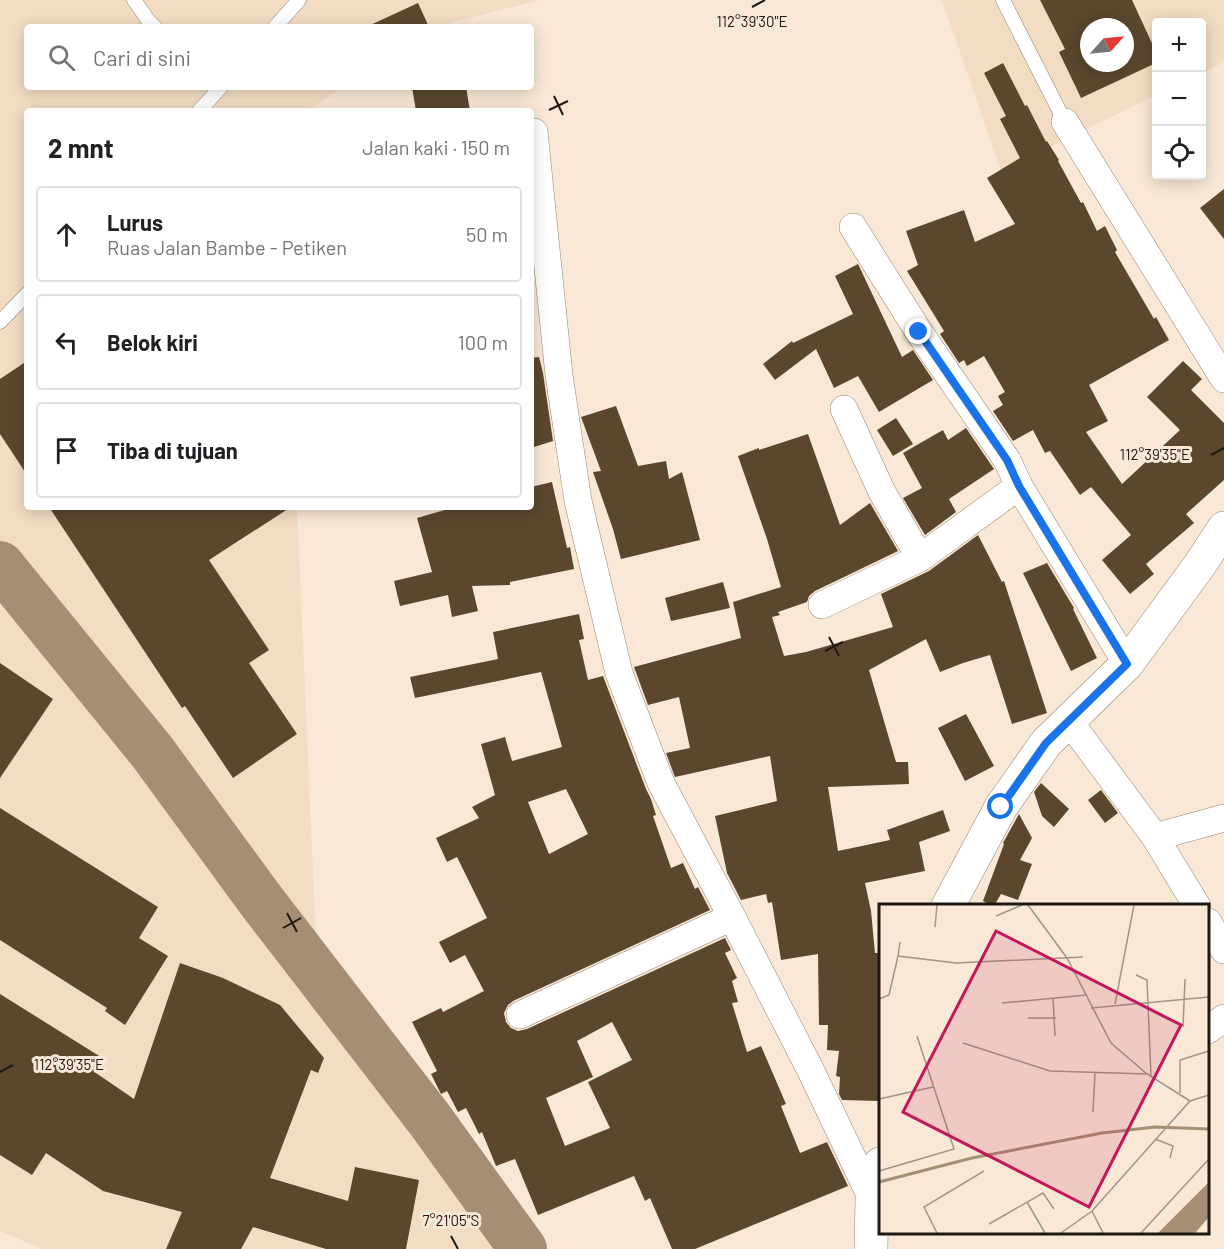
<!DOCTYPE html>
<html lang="id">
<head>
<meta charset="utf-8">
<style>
  :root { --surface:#fff; --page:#f2f2f2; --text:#202124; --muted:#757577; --line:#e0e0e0 }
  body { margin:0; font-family:Barlow,sans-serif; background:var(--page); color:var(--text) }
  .controls { position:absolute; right:18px; top:18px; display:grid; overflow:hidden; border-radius:6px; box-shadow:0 3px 15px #0003 }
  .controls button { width:54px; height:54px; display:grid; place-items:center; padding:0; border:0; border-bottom:2px solid var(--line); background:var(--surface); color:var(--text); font:30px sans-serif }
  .compass { position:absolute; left:1080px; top:18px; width:54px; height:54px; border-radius:50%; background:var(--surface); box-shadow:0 3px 15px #0003; rotate:63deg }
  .stop { position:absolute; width:18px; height:18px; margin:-14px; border:4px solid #1a73e8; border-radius:50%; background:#fff }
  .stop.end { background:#1a73e8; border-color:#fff; box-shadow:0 2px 6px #0008 }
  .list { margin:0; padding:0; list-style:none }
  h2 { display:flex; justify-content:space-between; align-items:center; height:78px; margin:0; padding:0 24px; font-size:26px }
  h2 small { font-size:20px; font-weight:400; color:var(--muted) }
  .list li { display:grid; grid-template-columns:39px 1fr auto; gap:18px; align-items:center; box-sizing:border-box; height:96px; margin:0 12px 12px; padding:0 12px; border:2px solid var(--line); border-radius:6px }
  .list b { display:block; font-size:22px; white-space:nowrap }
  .list p { margin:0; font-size:20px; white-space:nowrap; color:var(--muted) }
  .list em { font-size:20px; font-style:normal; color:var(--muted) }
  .icon { flex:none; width:33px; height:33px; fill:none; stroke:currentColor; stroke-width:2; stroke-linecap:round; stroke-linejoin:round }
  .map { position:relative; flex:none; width:1224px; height:1249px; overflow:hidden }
  .search { position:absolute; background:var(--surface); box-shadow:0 3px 15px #0003; left:24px; top:24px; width:510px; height:66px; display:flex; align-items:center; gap:15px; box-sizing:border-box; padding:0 21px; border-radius:6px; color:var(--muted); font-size:22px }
  .panel { position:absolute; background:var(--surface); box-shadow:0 3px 15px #0003; left:24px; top:108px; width:510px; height:402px; border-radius:6px }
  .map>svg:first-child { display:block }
  .built { fill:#f2dcc3; fill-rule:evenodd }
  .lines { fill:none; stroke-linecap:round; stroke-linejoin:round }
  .river { stroke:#a68e74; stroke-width:48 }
  .building { fill:#5b472e; fill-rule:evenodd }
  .service-casing { stroke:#938472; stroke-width:15 }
  .minor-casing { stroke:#938472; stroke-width:28 }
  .secondary-casing { stroke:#938472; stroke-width:34 }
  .service { stroke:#fff; stroke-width:14 }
  .minor { stroke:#fff; stroke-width:27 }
  .secondary { stroke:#fff; stroke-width:33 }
  .route { stroke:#1a73e8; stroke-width:8 }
  .ticks { fill:none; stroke:#1e1912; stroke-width:2 }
  .inset-river { fill:none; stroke:#a68e74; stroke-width:3 }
  .inset-road { fill:none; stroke:#a19587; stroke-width:1.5 }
  .view { fill:#c2185b; fill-opacity:0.15; stroke:#c2185b; stroke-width:3 }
  .inset-edge { fill:none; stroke:#1e1912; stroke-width:3 }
  .ticks-label { font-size:15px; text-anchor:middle; fill:#1e1912; stroke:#f9e8d5; stroke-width:6; stroke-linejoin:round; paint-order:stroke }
</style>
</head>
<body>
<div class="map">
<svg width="1224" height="1249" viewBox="0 0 1224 1249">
  <rect width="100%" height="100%" fill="#f9e8d5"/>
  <g class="built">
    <path d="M0,0H541L434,27H27V87H341L308,111H27V507H297L316,941L494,1249H42L0,1231Z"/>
    <path d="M942,0H1224V62L1202,73V22H1156V95L1001,171ZM1089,27H1125V63H1089Z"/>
  </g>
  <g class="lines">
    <path class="river" d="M0,565L153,753L262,902L430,1120L523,1249"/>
  </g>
  <g class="building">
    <path d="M1040,0H1132L1156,52V63L1081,98L1059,52L1065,49ZM1089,27H1125V63H1089Z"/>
    <path d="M418,3L429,27H366Z"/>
    <path d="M1003,63L1025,106L1027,105L1046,142L1047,141L1059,160L1058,161L1081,203L1083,202L1097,231L1105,226L1117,250L1115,252L1154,319L1156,317L1169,340L1089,385L1108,421L1086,432L1122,484L1180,430L1147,397L1183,361L1202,379L1191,390L1224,423V480L1186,514L1194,523L1146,564L1154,574L1130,594L1102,560L1131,535L1091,487L1080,495L1050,451L1045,453L1033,430L1013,441L993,411L1003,405L998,396L1005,392L984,356L967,366L964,360L959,363L940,334L944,331L907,271L918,265L906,231L964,210L975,242L1015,224L987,178L1020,158L1000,119L1006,116L984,73Z"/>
    <path d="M412,87H466L470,111H416Z"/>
    <path d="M1224,189V239L1200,208Z"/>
    <path d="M858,264L902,357L913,350L933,380L879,412L858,376L834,388L816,349L775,380L763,364L792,341L793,343L853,314L835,276Z"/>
    <path d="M539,357L543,373L553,441L531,448V358Z"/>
    <path d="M27,361V475L0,434V379Z"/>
    <path d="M616,406L638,466L666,461L669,479L682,472L700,540L621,559L613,529L593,472L601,471L581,417Z"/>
    <path d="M896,418L913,444L893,456L877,430Z"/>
    <path d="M966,428L994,469L949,499L956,512L925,535L903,498L922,488L903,453L943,430L948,440Z"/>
    <path d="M808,434L840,525L870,503L898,551L815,591L809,596L807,602L778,612L780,615L772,617L784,656L806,652L893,627L881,594L929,571L978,535L1002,582L1004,581L1047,713L1012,724L990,655L963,663L940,672L926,639L869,670L896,762H908L909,784L828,787L838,851L890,840L887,830L943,810L950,831L919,842L925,871L865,883L871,911L875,953H880L879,1101L842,1100L839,1094L840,1077L836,1076L839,1051L827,1050L828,1025H819L818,954L781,960L772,902L768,903L766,894L741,900L727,873L715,816L777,801L770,756L675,777L666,753L690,748L679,697L648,705L634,667L741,638L733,602L781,587L767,539L738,456L759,448V450Z"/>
    <path d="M552,482L567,548L570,547L574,569L510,582V585L472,586L478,611L452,617L448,595L400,606L394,581L432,572L417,518L455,507H531V487Z"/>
    <path d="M49,507H291L209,560L269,650L249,663L297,734L233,778L185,706L182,708Z"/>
    <path d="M1047,563L1074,608L1073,609L1097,658L1071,671L1023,573Z"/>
    <path d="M723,582L730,608L671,621L665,598Z"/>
    <path d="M579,614L584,639L579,640L588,680L603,676L646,789L651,799L656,815L653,816L671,868L683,863L695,889L698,887L710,910L513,1001L508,1005L504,1013L506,1022L511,1028L518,1031L527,1029L725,938L731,950L725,953L737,978L732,981L738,1002L732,1003L747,1052L761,1046L786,1104L781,1106L800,1153L827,1142L848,1186L695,1249H672L650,1198L645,1201L634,1176L538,1215L515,1159L496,1166L482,1132L479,1134L466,1108L458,1112L447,1091L441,1094L431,1074L437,1071L412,1022L441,1008L443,1012L484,991L465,955L450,963L439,942L487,918L457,857L447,862L436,838L479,818L472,807L495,795L481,744L505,737L512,761L562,747L541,672L415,698L410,677L498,659L493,632ZM566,789L588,834L549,854L528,802ZM612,1022L632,1060L588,1082L610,1128L565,1146L546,1098L593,1077L577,1041Z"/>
    <path d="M0,663L53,699L0,778Z"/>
    <path d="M966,714L994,766L965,781L938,728Z"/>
    <path d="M1041,783L1069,809L1054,827L1042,816L1034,792Z"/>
    <path d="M1101,790L1118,813L1105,823L1088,800Z"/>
    <path d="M0,808L158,907L139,938L168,956L125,1025L105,1011L107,1008L0,940Z"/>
    <path d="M1019,814L1032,838L1020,860L1032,864L1018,900L1001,894L994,906H992L983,901L1004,844L1003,843Z"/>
    <path d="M180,963L223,978L280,1005L324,1058L318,1073L311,1070L270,1178L348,1201L355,1167L419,1180L406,1249H326L253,1227L241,1249H166L182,1212L103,1191L46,1153L32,1175L0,1155V994L104,1059L96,1073L134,1099Z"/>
  </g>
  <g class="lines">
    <defs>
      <g id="service">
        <path d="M134,0L148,20L155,27"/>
        <path d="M1003,0L1065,122"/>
        <path d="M275,27L299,0"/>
        <path d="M199,111L221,87"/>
        <path d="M0,322L27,294"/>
      </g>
      <g id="minor">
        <path d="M1065,122L1224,379"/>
        <path d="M534,132L559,375L578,501L619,673L661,783L732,917L811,1071L872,1199"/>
        <path d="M853,227L919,332L1007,460L1019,486L1127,664"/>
        <path d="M844,409L882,492L920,558"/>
        <path d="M822,605L920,558L1019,486"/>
        <path d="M1069,721L1155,837L1197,906"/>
        <path d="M1155,837L1224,818"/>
        <path d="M1208,922L1224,950"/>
        <path d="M520,1015L732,917"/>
        <path d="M1208,1030L1224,1018"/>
      </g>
      <g id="secondary">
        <path d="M948,906L1001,807L1046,743L1127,664L1199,566L1224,528"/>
        <path d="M871,1249L872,1199L880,1164"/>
      </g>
    </defs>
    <use href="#service" class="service-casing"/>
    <use href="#minor" class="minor-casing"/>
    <use href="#secondary" class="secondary-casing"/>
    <use href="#service" class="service"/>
    <use href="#minor" class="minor"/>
    <use href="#secondary" class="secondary"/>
  </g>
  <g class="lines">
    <path class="route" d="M919,332L1007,460L1019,486L1127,664L1046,743L1001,807"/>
  </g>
  <path class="ticks" d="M752,7L765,0M554,96L563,115M549,110L568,101M1211,455L1224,448M829,637L839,656M825,651L843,642M287,913L297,932M283,928L301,918M0,1072L13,1065M451,1236L458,1249"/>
  <g transform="translate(879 904)">
    <rect width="330" height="330" fill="#f9e8d5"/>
    <path d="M330,278V313L316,329H279Z" fill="#a68e74"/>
    <path class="inset-river" d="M0,278L93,254L223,229L276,223L330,225"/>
    <path class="inset-road" d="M149,1L188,54L232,139L268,170L311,197M117,12L143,1M56,23L58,1M21,38L19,52L77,59L204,53M257,71L268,76L272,172M174,94L176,132M0,95L10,91L19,52M123,99L208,91M236,100L255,1M212,104L330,93M149,114H177M304,123L306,75M84,139L171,167L268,170M301,189V156L330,147M0,195L54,183M214,208L216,169M276,235L294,242L291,254M0,267L75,245L38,132M148,298L166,329M213,307L224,329M110,320L164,289L175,305M58,329L45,303L105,267M182,329L213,307L311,197L330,191M262,329L330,255"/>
    <path class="view" d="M117,27L302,121L210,303L24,208Z"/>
    <rect width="330" height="330" class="inset-edge"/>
  </g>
  <g class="ticks-label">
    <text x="752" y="27">112°39'30"E</text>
    <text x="1155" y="460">112°39'35"E</text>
    <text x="69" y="1070">112°39'35"E</text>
    <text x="451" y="1226">7°21'05"S</text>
  </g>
</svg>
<div class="controls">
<button>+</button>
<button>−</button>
<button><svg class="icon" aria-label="locate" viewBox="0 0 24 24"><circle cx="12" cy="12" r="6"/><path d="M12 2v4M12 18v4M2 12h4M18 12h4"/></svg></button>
</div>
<svg class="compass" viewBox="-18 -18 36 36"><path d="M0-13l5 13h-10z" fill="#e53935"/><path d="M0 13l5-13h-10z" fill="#757577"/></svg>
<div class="stop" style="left:1001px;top:807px"></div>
<div class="stop end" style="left:919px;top:332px"></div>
<div class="search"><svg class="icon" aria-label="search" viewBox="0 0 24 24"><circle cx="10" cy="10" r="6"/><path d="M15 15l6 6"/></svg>Cari di sini</div>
<section class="panel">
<h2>2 mnt<small>Jalan kaki · 150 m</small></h2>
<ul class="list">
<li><svg class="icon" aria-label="ahead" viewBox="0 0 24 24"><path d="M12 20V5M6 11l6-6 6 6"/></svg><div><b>Lurus</b><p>Ruas Jalan Bambe - Petiken</p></div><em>50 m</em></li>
<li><svg class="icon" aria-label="left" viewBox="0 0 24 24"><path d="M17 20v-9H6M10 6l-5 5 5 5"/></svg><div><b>Belok kiri</b></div><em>100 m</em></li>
<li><svg class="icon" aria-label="arrive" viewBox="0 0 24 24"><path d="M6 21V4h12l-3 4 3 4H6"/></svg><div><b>Tiba di tujuan</b></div></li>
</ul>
</section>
</div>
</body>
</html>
